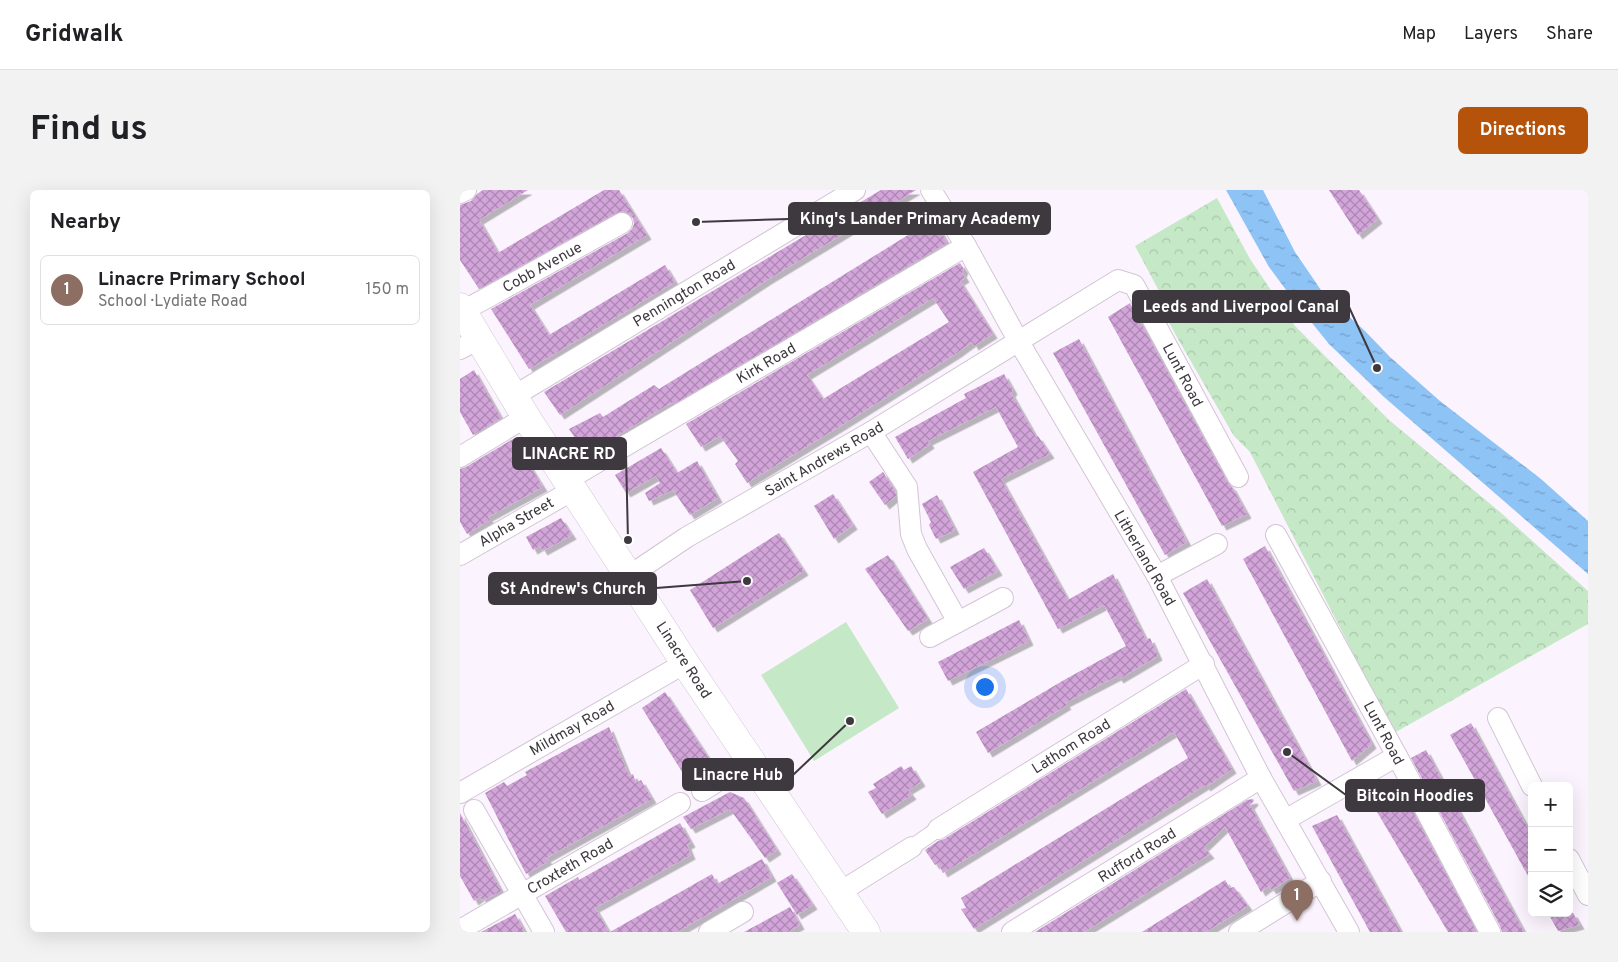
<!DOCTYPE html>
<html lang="en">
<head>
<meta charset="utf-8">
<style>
  :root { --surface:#fff; --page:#f2f2f2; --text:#202124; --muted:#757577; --line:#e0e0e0; --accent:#b45309 }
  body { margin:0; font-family:Overpass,sans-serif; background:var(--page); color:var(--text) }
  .controls { position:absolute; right:15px; bottom:15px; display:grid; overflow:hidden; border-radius:8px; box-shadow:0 5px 20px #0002 }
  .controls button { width:45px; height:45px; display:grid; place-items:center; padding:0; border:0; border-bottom:1px solid var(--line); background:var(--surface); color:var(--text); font:25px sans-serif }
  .you { position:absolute; left:524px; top:496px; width:18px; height:18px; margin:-12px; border:4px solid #fff; border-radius:50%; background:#1a73e8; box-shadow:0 0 0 8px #1a73e833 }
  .badge { display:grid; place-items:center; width:32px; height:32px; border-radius:50%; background:var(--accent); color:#fff; font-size:16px; font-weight:700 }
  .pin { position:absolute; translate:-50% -41px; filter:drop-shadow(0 1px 2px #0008) }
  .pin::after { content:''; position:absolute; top:26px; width:18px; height:15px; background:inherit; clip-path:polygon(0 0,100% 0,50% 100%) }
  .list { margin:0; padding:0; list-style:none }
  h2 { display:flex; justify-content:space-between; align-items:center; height:65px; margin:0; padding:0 20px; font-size:21px }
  h2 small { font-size:16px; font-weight:400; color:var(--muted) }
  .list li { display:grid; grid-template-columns:32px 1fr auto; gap:15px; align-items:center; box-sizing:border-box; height:70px; margin:0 10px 10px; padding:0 10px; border:1px solid var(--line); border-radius:8px }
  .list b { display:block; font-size:19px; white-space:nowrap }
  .list p { margin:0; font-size:16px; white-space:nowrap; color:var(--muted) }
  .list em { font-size:16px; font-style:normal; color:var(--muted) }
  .icon { flex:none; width:28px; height:28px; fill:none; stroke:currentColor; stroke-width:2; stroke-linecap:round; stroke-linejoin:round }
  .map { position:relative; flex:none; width:1128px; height:742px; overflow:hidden; border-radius:8px }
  header { display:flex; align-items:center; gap:30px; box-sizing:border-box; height:70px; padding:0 25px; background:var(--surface); border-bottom:1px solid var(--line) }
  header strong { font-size:24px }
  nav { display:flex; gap:28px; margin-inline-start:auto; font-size:18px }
  .intro { display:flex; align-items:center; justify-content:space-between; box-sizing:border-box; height:120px; padding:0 30px }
  h1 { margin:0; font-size:35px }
  .button { padding:12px 22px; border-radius:8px; background:var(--accent); color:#fff; font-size:18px; font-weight:700 }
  main { display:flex; gap:30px; padding:0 30px }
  aside { flex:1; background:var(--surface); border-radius:8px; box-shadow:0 5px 20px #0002 }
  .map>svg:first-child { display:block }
  .forest { fill:url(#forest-crowns) }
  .pitch { fill:#c5e8c6 }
  .water { fill:url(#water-ripples) }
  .building { fill:url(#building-cross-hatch); fill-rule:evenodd; filter:url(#shadow) }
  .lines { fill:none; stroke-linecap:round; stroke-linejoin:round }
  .pedestrian-casing { stroke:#d3c5d5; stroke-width:17 }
  .minor-casing { stroke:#d3c5d5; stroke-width:22 }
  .primary-casing { stroke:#d3c5d5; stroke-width:29 }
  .pedestrian { stroke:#fff; stroke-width:15 }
  .minor { stroke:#fff; stroke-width:20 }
  .primary { stroke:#fff; stroke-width:28 }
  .labels { text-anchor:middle; stroke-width:4; stroke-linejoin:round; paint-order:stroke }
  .street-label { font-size:15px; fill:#3e383f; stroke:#fff }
  .leader { fill:none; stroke:#3e383f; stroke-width:2 }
  .callout-dot { fill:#3e383f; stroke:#fff; stroke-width:2 }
  .callout { fill:#3e383f; stroke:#3e383f; stroke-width:2 }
  .callout-label { font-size:16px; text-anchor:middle; font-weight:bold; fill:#fff }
</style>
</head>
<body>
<header>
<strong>Gridwalk</strong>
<nav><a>Map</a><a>Layers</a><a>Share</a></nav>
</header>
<div class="intro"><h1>Find us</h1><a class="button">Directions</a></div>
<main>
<aside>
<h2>Nearby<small></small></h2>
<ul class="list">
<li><span class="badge" style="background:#8d6e63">1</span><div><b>Linacre Primary School</b><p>School · Lydiate Road</p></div><em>150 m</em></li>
</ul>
</aside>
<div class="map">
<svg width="1128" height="742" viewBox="0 0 1128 742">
  <defs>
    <pattern id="forest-crowns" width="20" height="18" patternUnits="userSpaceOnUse" patternTransform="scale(1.25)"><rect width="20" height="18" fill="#c5e8c6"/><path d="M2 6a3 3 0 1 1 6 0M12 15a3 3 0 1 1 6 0" fill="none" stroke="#aac8ab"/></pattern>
    <pattern id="water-ripples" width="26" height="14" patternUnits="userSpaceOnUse" patternTransform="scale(1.25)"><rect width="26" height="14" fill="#8ec3f5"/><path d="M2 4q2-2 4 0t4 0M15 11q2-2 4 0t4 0" fill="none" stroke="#759fc8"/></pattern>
    <pattern id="building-cross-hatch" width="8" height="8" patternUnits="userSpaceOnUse" patternTransform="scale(1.25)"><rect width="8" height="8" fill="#d2a4da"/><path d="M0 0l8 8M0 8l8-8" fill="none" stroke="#ac87b2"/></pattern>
    <filter id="shadow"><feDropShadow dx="4.5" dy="4.5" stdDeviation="0" flood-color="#0004"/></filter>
  </defs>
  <rect width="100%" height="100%" fill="#fbf3fd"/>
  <path class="forest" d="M757,8L790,69L835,136L929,230L1040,322L1128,401V434L934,543L790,262L774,246L718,149L697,110L698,99L675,56Z"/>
  <path class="pitch" d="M386,432L439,518L354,571L301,485Z"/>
  <path class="water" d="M766,0H803L835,62L863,103L905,141L930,167L980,211L1081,289L1128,331V384L924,207L869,154L835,112L809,77Z"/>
  <g class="building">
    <path d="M23,0H68L19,30L38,63L144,0H159L187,45L70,115L89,145L205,75L215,92L69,179L31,119L168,43L172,39L174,34L173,28L168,23L162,21L156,23L19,99L0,70V15L11,11L17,4Z"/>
    <path d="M421,0H456L307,90L100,225L84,202Z"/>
    <path d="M869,0H899L918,29L898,45Z"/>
    <path d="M474,29L487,53L214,214L213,212L199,220L152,249L126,264L109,239L140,223L143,227L194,195L199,199Z"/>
    <path d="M500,73L504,79L502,83L505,88L500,91L533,144L514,156L512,152L497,163L382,235L287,293L275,274L278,271L260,246L241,257L226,234ZM473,108L489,132L363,209L347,185Z"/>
    <path d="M670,113L768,293L772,297L787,324L762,336L648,127Z"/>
    <path d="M619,149L727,352L705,365L593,163Z"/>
    <path d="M14,180L41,228L13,245L0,222V189Z"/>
    <path d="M544,184L553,200L551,203L576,247L578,246L590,264L541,289L608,410L653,384L686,450L690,448L698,466L659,489L657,486L605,513L607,515L528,563L516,542L604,490L666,456L644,415L598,439L513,282L558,257L536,217L468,251L470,254L448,269L435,247L506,208L504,204Z"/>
    <path d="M53,249L83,297L28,327L30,330L7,344L0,332V279L6,277Z"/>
    <path d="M201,258L217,283L237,271L258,308L230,325L213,300L189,311L185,303L200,293L196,286L166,303L155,285Z"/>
    <path d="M423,282L435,301L436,306L425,315L409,292Z"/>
    <path d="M373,304L393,335L374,349L354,316Z"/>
    <path d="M477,305L495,340L476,349L469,335L471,332L462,314Z"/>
    <path d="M101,328L112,345L83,361L80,356L73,360L66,347Z"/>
    <path d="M319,343L344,381L253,438L230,400Z"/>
    <path d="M805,356L912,554L892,571L783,369Z"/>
    <path d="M524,358L538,381L504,399L490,377Z"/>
    <path d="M428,365L468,429L448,441L405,379Z"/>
    <path d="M747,389L857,591L834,601L723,403Z"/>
    <path d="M559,430L569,451L488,491L478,472Z"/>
    <path d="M726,499L772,579L746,597L745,595L514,739L501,719L506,718L501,708L728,568L714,542L483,683L478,673L475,675L465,660L478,651L484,649Z"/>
    <path d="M205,502L252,573L229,593L182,518Z"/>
    <path d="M1011,533L1072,646V693L990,545Z"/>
    <path d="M149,537L169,586L173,584L176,593L181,590L192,609L86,668L89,671L66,684L25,603L44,592L47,596L67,585L65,582Z"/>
    <path d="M966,560L1064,742H1042L1040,736L951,568Z"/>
    <path d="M441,576L444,580L451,576L461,592L448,600L452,605L422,624L408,602L416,598L413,594Z"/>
    <path d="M938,594L1017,742H988L910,610Z"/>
    <path d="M270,602L284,608L317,660L305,668L270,619L231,639L223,627Z"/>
    <path d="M793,609L794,611L790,615L830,688L812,700L809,696L801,702L765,637L744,657L750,664L624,742H575L787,610Z"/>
    <path d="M0,623L41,701L22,711L21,706L14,711L0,686Z"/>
    <path d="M877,625L941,742H910L852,636Z"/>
    <path d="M220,633L231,653L227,655L231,665L135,718L149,742H106L85,706L118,687L119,690Z"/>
    <path d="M302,669L312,687L217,742H150L252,684L257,694Z"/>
    <path d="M332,684L353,715L337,725L317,693Z"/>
    <path d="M765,690L770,698L774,697L788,716L746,742H682Z"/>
    <path d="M330,717L340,735L328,742H284Z"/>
    <path d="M1088,723H1113L1120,735L1098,741Z"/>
    <path d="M55,724L65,742H20H21Z"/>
  </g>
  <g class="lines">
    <defs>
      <path id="pedestrian" d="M452,657L478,639"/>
      <g id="minor">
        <path d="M471,0L506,56L559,152L697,386L801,588L889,742"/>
        <path d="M0,3L6,0"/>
        <path d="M3,121L162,33"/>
        <path d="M0,159L19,149"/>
        <path d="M54,206L395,0"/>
        <path d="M411,242L447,297L451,344L457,359L498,432"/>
        <path d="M0,267L66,227"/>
        <path d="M107,290L506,56"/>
        <path d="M816,345L937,566L1030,742"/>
        <path d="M0,365L113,300"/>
        <path d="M169,386L227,347L411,242L658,90L674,95L778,287"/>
        <path d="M697,386L757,354"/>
        <path d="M470,447L543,408"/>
        <path d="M1038,528L1072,596"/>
        <path d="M242,601L291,570"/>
        <path d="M0,603L225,473"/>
        <path d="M14,620L84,742"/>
        <path d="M825,630L937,566"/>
        <path d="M478,639L744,474"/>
        <path d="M1109,669L1128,705"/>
        <path d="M380,702L452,657"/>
        <path d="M0,740L220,613"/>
        <path d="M249,742L283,722"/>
        <path d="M552,742L801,588"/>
        <path d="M779,742L861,691"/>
      </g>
      <path id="primary" d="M0,117L66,227L141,343L225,473L406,742"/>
    </defs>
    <use href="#pedestrian" class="pedestrian-casing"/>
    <use href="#minor" class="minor-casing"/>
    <use href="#primary" class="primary-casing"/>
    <use href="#pedestrian" class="pedestrian"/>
    <use href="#minor" class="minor"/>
    <use href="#primary" class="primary"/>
  </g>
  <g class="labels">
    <g class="street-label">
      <text transform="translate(82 77) rotate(-29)" y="5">Cobb Avenue</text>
      <text transform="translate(224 103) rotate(-31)" y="5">Pennington Road</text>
      <text transform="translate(306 173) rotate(-30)" y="5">Kirk Road</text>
      <text transform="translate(723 185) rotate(62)" y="5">Lunt Road</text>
      <text transform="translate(364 269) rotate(-30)" y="5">Saint Andrews Road</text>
      <text transform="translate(56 332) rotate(-30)" y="5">Alpha Street</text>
      <text transform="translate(685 368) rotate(60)" y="5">Litherland Road</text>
      <text transform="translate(224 470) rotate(57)" y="5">Linacre Road</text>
      <text transform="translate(112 538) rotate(-30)" y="5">Mildmay Road</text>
      <text transform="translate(924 543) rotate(62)" y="5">Lunt Road</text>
      <text transform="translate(611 556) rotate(-32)" y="5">Lathom Road</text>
      <text transform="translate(677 665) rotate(-32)" y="5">Rufford Road</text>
      <text transform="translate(110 676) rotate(-30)" y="5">Croxteth Road</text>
    </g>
  </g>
  <path class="leader" d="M236 32L329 29M917 178L889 117M168 350L166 264M287 391L196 398M390 531L333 585M827 562L886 605"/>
  <g class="callout-dot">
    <circle cx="236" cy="32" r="5"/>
    <circle cx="917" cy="178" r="5"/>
    <circle cx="168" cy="350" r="5"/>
    <circle cx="287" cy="391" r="5"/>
    <circle cx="390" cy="531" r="5"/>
    <circle cx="827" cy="562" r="5"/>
  </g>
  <g class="callout">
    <rect x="329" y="13" width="261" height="31" rx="5"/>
    <rect x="673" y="101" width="216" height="31" rx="5"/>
    <rect x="53" y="248" width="113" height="31" rx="5"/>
    <rect x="29" y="383" width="167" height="31" rx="5"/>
    <rect x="223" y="569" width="110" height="31" rx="5"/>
    <rect x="886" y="590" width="138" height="31" rx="5"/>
  </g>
  <g class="callout-label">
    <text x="460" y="34">King's Lander Primary Academy</text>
    <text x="781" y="122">Leeds and Liverpool Canal</text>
    <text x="109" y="269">LINACRE RD</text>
    <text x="113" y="404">St Andrew's Church</text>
    <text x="278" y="590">Linacre Hub</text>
    <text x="955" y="611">Bitcoin Hoodies</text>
  </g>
</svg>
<div class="controls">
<button>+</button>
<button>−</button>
<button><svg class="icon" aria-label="layers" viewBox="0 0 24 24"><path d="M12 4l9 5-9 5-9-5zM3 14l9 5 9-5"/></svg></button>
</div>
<div class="you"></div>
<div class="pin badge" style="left:837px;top:731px;background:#8d6e63">1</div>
</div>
</main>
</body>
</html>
